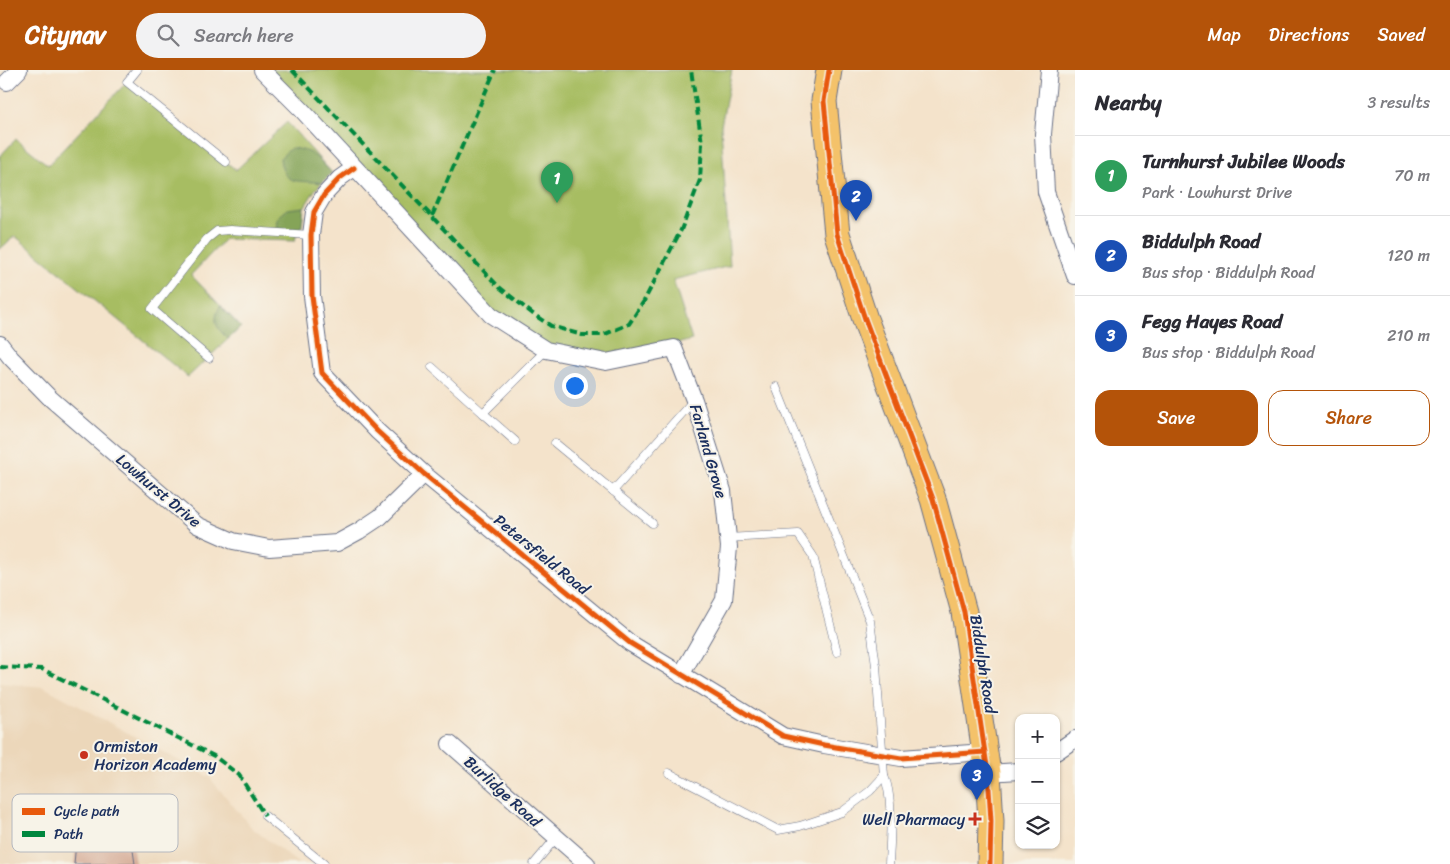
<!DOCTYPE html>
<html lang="en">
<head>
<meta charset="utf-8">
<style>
  :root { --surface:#fff; --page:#f2f2f3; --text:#2b2b33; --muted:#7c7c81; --line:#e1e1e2; --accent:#b45309 }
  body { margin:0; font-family:Sriracha,sans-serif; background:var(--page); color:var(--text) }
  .controls { position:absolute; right:15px; bottom:15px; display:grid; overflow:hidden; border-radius:10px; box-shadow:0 1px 4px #0004 }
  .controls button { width:45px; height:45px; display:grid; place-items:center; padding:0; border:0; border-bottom:1px solid var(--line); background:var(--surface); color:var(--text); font:25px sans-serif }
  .you { position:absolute; left:574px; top:315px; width:18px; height:18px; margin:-12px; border:4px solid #fff; border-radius:50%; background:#1a73e8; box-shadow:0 0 0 8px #1a73e833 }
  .badge { display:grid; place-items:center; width:32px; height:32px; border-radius:50%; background:var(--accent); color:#fff; font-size:16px; font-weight:700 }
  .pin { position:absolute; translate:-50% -41px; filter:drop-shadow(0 1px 2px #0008) }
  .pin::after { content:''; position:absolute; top:26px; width:18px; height:15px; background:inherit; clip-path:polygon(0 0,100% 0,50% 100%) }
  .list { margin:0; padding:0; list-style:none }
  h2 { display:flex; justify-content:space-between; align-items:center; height:65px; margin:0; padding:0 20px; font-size:21px }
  h2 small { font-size:16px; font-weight:400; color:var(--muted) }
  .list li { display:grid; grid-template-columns:32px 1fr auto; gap:15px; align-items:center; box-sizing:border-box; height:80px; padding:0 20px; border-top:1px solid var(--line) }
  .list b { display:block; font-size:19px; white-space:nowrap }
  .list p { margin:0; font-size:16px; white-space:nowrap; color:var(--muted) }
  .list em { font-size:16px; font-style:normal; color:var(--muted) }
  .actions { display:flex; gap:10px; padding:15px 20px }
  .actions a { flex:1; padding:11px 0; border:1px solid var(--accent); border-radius:15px; text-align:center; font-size:18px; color:var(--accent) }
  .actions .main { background:var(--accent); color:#fff }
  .icon { flex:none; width:28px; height:28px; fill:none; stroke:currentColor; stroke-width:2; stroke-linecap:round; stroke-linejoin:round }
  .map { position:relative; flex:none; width:1075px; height:794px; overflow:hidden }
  header { display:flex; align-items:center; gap:30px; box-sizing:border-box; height:70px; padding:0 25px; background:var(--accent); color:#fff }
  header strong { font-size:24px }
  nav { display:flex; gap:28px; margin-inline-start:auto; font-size:18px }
  .search { width:350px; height:45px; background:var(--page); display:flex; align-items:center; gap:12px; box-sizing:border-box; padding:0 18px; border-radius:28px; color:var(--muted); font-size:19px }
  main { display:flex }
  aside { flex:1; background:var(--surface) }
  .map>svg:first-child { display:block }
  .built { fill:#ecd7ba }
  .green { fill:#a7bd62; stroke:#617660 }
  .forest { fill:#85a458; stroke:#506a5b }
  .building { fill:#cf9e87 }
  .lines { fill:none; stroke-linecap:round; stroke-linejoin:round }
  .service-casing { stroke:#676e84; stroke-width:9 }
  .minor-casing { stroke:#676e84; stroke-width:18 }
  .primary-casing { stroke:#676e84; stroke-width:27 }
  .service { stroke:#fff; stroke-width:8 }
  .minor { stroke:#fff; stroke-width:16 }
  .primary { stroke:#f4c26a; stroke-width:25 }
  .quiet { stroke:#00873e; stroke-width:4; stroke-dasharray:8 4; stroke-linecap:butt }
  .cycleway-casing { stroke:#f7f3e8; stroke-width:8 }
  .cycleway { stroke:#e8590c; stroke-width:5 }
  .poi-dot { fill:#c8321e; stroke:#f7f3e8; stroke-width:2 }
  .labels { text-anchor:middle; stroke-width:4; stroke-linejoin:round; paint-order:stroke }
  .street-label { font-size:16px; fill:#1b2f5e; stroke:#f7f3e8 }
  .poi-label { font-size:16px; fill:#1b2f5e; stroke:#f7f3e8; text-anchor:start }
  .key { fill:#f7f3e8; stroke:#b5b8bf; stroke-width:1 }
  .key-label { font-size:14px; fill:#1b2f5e }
</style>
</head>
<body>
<header>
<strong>Citynav</strong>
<div class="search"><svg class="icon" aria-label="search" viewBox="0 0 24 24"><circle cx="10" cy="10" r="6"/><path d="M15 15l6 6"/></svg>Search here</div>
<nav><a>Map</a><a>Directions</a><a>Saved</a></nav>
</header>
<main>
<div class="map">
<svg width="1075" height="794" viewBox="0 0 1075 794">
  <rect width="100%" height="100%" fill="#f7f3e8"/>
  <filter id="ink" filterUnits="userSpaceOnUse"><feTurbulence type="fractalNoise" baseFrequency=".02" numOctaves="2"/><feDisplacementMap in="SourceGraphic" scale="10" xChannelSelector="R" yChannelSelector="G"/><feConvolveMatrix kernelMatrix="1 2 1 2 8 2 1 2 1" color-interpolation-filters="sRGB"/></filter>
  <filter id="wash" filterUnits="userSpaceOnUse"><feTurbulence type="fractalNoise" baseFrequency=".0096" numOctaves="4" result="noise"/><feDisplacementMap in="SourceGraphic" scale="20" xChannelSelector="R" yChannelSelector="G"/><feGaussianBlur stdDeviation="1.12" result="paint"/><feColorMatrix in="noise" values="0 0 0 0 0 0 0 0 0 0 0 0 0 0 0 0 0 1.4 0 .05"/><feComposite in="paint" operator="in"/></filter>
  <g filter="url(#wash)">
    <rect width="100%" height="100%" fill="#f4e3cb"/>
    <path class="built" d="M0,613L44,617L209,707L252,758L299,794H0Z"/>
    <g class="green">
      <path d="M262,0H732L721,56L730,196L673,210L692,270L606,292L546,280L491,245Z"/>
      <path d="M127,12L236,100L287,52L332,103L315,120L302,141L295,171L225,169L191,205L241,257L188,307L15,166L0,179V86L16,69L48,95Z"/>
    </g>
    <g class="forest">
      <path d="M291,78C312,80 318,88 332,103L322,113C301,109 283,118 280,88Z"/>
      <path d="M304,137L301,164L277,158L278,147L288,139Z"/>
      <path d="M220,236L241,257L228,269C216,257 212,252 220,236Z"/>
    </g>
    <g id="blocks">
      <path class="building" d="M79,739L103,740L102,750H111L115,762L130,760L135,794H74Z"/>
    </g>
  </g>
  <g filter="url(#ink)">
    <use href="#blocks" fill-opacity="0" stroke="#676e84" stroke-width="1"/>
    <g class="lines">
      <defs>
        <g id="service">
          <path d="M137,0L127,12L226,92"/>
          <path d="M209,288L152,239L207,169L217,161L230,160L311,165"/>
          <path d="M432,297L483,343L546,280"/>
          <path d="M483,343L515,371"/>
          <path d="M555,373L652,453"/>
          <path d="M613,421L693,331"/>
          <path d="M728,468L798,464L813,486L837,582"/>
          <path d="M669,703L778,760L800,756L842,742L870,721L884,706L876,596L870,551L776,317"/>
          <path d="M884,706C894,728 890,770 889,794"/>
          <path d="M265,746L324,794"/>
          <path d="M534,794L556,768"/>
        </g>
        <g id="minor">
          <path d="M262,0L301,39L491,245L546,280L606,292L674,278L694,330L723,421L729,477L724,530L681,605"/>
          <path d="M1049,0L1043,64L1046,122L1075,206"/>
          <path d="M7,12L19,0"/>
          <path d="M354,98L340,108L324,125L314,142L311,165L312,226L322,303L377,361L424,404L630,573L783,666L824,675L901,688L985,682"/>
          <path d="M0,274L11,288L50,328L197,455L233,471L269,478L337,473L359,461L380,447L424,404"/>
          <path d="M450,674L587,794"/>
          <path d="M1056,682L1075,669"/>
          <path d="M988,703L1019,701"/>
        </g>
        <path id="primary" d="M829,0L824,31L837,164L865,249L933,429L964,542L988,703L991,751L990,794"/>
      </defs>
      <use href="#service" class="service-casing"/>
      <use href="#minor" class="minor-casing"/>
      <use href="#primary" class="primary-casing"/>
      <use href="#service" class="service"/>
      <use href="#minor" class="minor"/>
      <use href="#primary" class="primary"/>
      <g class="quiet">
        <path d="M292,0L498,216L533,244L551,256L582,265H603L629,254L644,231L681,160L700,110L702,73L691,0"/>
        <path d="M432,146L495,0"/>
        <path d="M0,597L42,599L214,686L239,705L265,746"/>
      </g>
      <defs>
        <g id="cycleway">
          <path d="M829,0L824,31L837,164L865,249L933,429L964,542L988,703L991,751L990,794"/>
          <path d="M354,98L340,108L324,125L314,142L311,165L312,226L322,303L377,361L424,404L630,573L783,666L824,675L901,688L985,682"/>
        </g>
      </defs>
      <use href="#cycleway" class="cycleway-casing"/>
      <use href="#cycleway" class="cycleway"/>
    </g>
  </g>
  <g class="poi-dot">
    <circle cx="84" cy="685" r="5"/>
    <path d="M972.5 741.5h5v5h5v5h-5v5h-5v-5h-5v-5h5z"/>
  </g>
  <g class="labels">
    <g class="street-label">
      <text transform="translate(709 381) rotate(74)" y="6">Farland Grove</text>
      <text transform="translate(159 420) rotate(40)" y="6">Lowhurst Drive</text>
      <text transform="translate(542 484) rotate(39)" y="6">Petersfield Road</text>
      <text transform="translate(984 594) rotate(81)" y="6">Biddulph Road</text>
      <text transform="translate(503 721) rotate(42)" y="6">Burlidge Road</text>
    </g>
    <g class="poi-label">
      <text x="94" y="682">Ormiston<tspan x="94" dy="18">Horizon Academy</tspan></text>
      <text x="965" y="755" text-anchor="end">Well Pharmacy</text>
    </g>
  </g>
  <rect x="12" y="724" width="166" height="58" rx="8" class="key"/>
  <rect x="22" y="738" width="23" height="7" fill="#e8590c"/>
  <rect x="22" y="761" width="23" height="6" fill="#00873e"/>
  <g class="key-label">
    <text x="54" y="746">Cycle path</text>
    <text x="54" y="769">Path</text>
  </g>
</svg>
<div class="controls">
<button>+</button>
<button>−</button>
<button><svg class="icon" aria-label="layers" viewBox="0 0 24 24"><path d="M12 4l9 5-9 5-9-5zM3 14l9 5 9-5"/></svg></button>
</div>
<div class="you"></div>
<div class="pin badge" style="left:557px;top:133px;background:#2e9e5b">1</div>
<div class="pin badge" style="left:856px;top:151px;background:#1a4fb4">2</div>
<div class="pin badge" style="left:977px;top:730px;background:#1a4fb4">3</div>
</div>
<aside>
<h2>Nearby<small>3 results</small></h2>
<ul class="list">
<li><span class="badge" style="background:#2e9e5b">1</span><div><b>Turnhurst Jubilee Woods</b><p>Park · Lowhurst Drive</p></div><em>70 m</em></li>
<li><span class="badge" style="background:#1a4fb4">2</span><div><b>Biddulph Road</b><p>Bus stop · Biddulph Road</p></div><em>120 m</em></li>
<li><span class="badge" style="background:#1a4fb4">3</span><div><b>Fegg Hayes Road</b><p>Bus stop · Biddulph Road</p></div><em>210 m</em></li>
</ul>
<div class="actions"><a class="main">Save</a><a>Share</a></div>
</aside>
</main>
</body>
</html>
